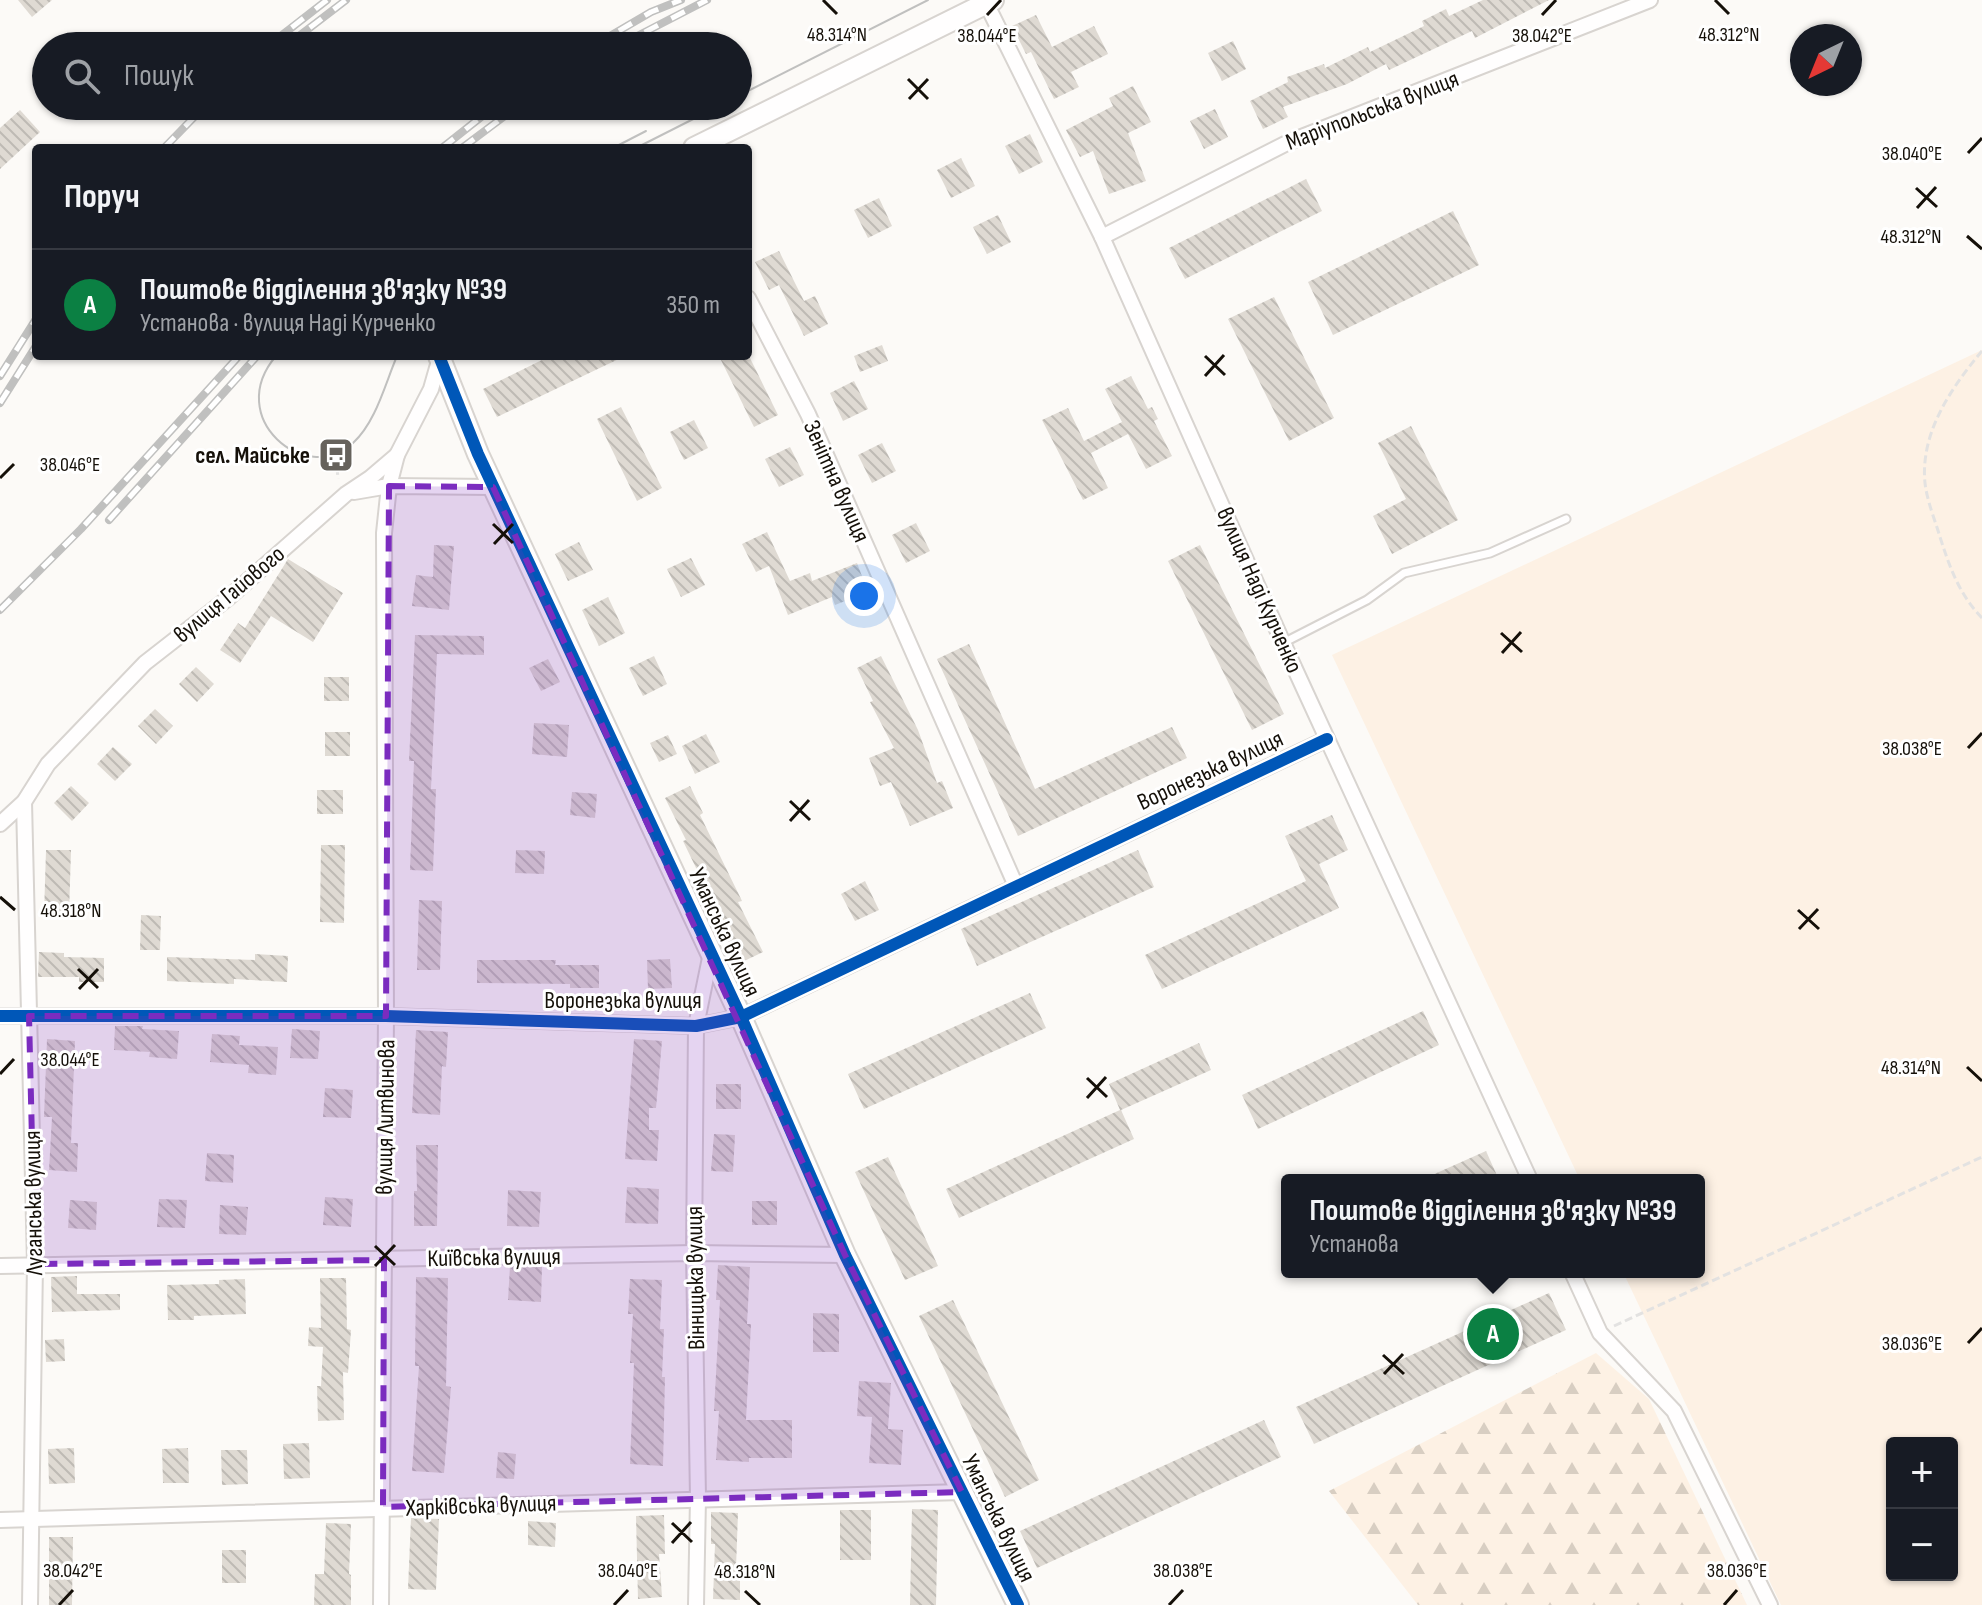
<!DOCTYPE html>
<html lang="uk">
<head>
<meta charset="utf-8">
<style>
  :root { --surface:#171b24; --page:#242831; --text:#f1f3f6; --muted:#9ea1a6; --line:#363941; --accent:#0b8043 }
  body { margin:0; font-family:"Sofia Sans Condensed",sans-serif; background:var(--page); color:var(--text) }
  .controls { position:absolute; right:24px; bottom:24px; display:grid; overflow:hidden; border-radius:8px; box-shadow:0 2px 6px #0004 }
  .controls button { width:72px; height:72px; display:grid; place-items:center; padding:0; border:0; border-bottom:2px solid var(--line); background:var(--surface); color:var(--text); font:40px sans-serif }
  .compass { position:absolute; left:1790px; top:24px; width:72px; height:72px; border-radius:50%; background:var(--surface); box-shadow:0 2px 6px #0004; rotate:223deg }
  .you { position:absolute; left:864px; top:596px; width:28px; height:28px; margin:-20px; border:6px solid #fff; border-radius:50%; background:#1a73e8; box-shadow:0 0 0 12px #1a73e833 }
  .badge { display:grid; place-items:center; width:52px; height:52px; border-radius:50%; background:var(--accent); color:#fff; font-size:26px; font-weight:700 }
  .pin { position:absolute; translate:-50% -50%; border:4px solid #fff; box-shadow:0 2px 8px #0006 }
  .popup { position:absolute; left:1281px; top:1174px; width:424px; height:104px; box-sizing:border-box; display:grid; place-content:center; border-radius:8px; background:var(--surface); filter:drop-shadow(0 2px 6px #0005); font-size:26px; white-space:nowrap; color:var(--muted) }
  .popup b { font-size:30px; color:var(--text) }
  .popup::after { content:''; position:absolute; left:50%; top:100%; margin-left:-16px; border:16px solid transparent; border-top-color:var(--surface) }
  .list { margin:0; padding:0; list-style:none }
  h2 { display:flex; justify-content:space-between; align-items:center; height:104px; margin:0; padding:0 32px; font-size:34px }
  h2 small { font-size:26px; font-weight:400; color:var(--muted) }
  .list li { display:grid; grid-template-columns:52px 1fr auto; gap:24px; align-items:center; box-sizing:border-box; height:112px; padding:0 32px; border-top:2px solid var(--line) }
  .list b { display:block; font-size:30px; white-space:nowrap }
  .list p { margin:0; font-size:26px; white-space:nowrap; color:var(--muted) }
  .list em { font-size:26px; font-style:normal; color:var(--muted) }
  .icon { flex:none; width:44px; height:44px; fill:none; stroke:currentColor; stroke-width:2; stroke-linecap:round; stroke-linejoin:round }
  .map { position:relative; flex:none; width:1982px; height:1605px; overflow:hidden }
  .search { position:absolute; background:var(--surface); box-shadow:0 2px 6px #0004; left:32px; top:32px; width:720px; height:88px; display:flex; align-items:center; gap:20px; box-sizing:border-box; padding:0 28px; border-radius:44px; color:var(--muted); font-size:30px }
  .panel { position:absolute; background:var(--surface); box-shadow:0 2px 6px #0004; left:32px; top:144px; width:720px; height:216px; border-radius:8px }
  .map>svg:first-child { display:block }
  .forest { fill:url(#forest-firs) }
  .green { fill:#fdf1e4; fill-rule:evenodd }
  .building { fill:url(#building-back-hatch) }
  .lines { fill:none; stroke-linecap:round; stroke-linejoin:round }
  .lane-casing { stroke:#d8d4d0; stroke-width:11 }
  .street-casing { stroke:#d8d4d0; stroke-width:18 }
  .secondary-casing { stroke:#d8d4d0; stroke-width:24 }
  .path { stroke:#e3e2e1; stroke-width:3; stroke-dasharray:8 4; stroke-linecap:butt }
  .lane { stroke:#fffefe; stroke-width:7 }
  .street { stroke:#fffefe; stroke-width:14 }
  .secondary { stroke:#fffefe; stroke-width:20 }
  .tram { stroke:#c0c0bf; stroke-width:2 }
  .rail-casing { stroke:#c0c0bf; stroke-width:8 }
  .rail { stroke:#fff; stroke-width:5; stroke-dasharray:15; stroke-linecap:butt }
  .cycleway-casing { stroke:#fff; stroke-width:17 }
  .cycleway { stroke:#0057b8; stroke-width:12 }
  .marked { fill:#7b2cbf; fill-opacity:0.2; stroke:#7b2cbf; stroke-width:6; stroke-dasharray:16 10; stroke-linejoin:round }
  .ticks { fill:none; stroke:#151009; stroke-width:3 }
  .labels { text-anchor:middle; stroke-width:6; stroke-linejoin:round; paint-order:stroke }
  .street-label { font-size:24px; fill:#151009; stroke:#fff }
  .poi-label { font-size:24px; font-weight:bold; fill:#151009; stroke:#fff; text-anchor:end }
  .ticks-label { font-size:20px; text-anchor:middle; fill:#151009; stroke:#fff; stroke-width:6; stroke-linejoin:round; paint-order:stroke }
</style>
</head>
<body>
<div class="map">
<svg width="1982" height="1605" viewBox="0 0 1982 1605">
  <defs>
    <pattern id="forest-firs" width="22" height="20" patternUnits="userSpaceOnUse" patternTransform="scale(2)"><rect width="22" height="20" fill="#fdf1e4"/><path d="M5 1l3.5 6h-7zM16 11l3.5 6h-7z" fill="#d8cec2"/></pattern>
    <pattern id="building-back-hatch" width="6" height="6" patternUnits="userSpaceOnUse" patternTransform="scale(2)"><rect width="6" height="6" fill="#dfdad3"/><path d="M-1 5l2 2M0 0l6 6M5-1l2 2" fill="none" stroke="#bebab4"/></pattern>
  </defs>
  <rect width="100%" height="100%" fill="#fcfaf7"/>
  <path class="forest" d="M1596,1353L1649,1399L1747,1605H1418L1329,1491Z"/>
  <path class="green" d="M1982,350V1605H1781L1623,1272H1699V1180H1580L1332,655ZM1892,1443H1952V1575H1892Z"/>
  <g class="building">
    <path d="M18,0H52L32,17Z"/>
    <path d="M1483,0H1549L1475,38L1472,31L1389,70L1386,64L1347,84L1283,107L1288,117L1263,129L1250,101L1288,82L1287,77L1324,64L1325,68L1368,47L1370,52L1424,26L1422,21L1446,9L1449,16Z"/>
    <path d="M1036,15L1052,47L1094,26L1108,54L1071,72L1079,87L1054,99L1031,52L1026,54L1012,26Z"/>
    <path d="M1233,41L1246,69L1222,81L1208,53Z"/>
    <path d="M1133,86L1151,122L1128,133L1146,181L1109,194L1093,151L1080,157L1066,130L1113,106L1109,98Z"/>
    <path d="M1215,109L1228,137L1204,149L1190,121Z"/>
    <path d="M20,110L40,132L0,169V128Z"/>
    <path d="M1030,134L1043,162L1019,174L1005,146Z"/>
    <path d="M961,158L975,186L951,198L937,170Z"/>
    <path d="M1306,179L1322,211L1185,279L1169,248Z"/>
    <path d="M879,198L892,226L868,238L854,210Z"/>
    <path d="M1453,211L1479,265L1333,335L1308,282Z"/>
    <path d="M998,215L1011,242L987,254L973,227Z"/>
    <path d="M779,251L804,301L815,296L828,324L804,336L779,285L769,290L755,262Z"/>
    <path d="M1274,297L1334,418L1289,441L1228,319Z"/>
    <path d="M882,345L888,361L860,372L854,356Z"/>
    <path d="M550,356H625L497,417L483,389Z"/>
    <path d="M719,356H749L778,415L754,427Z"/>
    <path d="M1131,376L1148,409L1152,407L1158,419L1154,421L1172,456L1146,469L1128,434L1091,453L1108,488L1083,500L1042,420L1068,408L1084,441L1122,422L1105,389Z"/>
    <path d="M854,381L868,409L843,421L830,393Z"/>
    <path d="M621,407L662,488L637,501L597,419Z"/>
    <path d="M694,420L708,448L684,460L670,432Z"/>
    <path d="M1411,426L1458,520L1392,554L1373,516L1406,499L1378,443Z"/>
    <path d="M882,443L896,471L872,483L858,455Z"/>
    <path d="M790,447L804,475L779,487L765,459Z"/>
    <path d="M916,523L930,551L906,563L892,535Z"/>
    <path d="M767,532L790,581L810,573L812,581L857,563L868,592L835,605L832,597L788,615L769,566L756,572L742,544Z"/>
    <path d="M579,542L593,570L568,581L555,554Z"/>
    <path d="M434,545L454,546L449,610L412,606L416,575L433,577Z"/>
    <path d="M1200,545L1284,714L1252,730L1168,561Z"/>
    <path d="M691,558L705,585L681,597L667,569Z"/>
    <path d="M288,559L343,593L313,642L271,616L240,663L220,650L238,623L245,628Z"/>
    <path d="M608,597L625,633L599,646L582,610Z"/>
    <path d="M415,635L484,636V655L437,654L431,789H436L433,871L410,870L414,761H409Z"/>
    <path d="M969,644L1035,789L1172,727L1187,758L1018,836L937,659Z"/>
    <path d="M654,656L667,684L643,696L629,668Z"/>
    <path d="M881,656L918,730L937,783L942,781L953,808L910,826L891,782L880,786L869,758L894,748L870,702L873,701L857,668Z"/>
    <path d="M548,659L560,682L541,691L529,668Z"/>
    <path d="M196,667L214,684L197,702L179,684Z"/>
    <rect x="324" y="677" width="25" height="24"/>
    <path d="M155,709L173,726L156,744L138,726Z"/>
    <path d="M534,723L569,725L567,757L532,754Z"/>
    <rect x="325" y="732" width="25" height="24"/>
    <path d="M706,734L720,762L695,774L682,746Z"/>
    <path d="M668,735L677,754L659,762L650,743Z"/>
    <path d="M113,747L132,764L115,781L97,764Z"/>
    <path d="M71,786L89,803L72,821L54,803Z"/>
    <path d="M690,786L703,813L700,815L742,901L738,902L763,952L738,964L725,936L728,934L683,841L686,840L665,798Z"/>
    <rect x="317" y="790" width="26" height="24"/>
    <path d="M572,792L597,794L595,818L570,815Z"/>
    <path d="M1332,815L1348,850L1319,864L1339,908L1162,989L1145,955L1306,881L1285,836Z"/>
    <path d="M321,845H345L344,923L320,922Z"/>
    <path d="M46,850H71L69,915H44Z"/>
    <path d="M516,850L545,851L544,874L515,873Z"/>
    <path d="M1138,850L1154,887L977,966L961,929Z"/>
    <path d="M865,881L879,910L855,921L841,894Z"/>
    <path d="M419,900L442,901L440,970H417Z"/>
    <path d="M141,915L161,916L160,950H140Z"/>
    <path d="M39,952L64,953V957L104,958V982H79V977H38Z"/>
    <path d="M255,954L288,956L287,982L234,979V984L167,981V957L255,960Z"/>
    <path d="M670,959L672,988L648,989L647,960Z"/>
    <path d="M477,960H556L555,965H599V988H570V984L477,983Z"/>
    <path d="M1030,993L1046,1028L864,1109L848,1074Z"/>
    <path d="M1423,1011L1439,1045L1258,1129L1242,1095Z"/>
    <path d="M115,1026H143L142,1029L179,1031L177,1059L149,1057L150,1052L114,1050Z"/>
    <path d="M292,1029L320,1031L318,1059L290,1058Z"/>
    <path d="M416,1030L448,1032L446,1067L442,1066L440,1115L412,1113Z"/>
    <path d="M212,1034L240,1036L239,1045L278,1047L276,1075L248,1073L249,1065L210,1062Z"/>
    <path d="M47,1039L75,1041L71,1143H78L77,1172L49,1170L52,1117H44Z"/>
    <path d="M634,1039L662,1041L656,1108H649V1130H659L657,1161L625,1159Z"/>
    <path d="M1199,1043L1211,1070L1121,1110L1134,1139L959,1218L946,1189L1120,1110L1109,1084Z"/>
    <rect x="716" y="1084" width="25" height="25"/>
    <path d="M325,1088L353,1090L351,1118L323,1117Z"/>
    <path d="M714,1134L735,1135L733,1172L711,1171Z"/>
    <path d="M416,1145H438L437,1226H414V1191H417Z"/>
    <path d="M1486,1151L1499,1180H1421Z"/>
    <path d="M207,1153L234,1155L233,1183L205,1181Z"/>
    <path d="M888,1157L938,1266L905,1280L855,1172Z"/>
    <path d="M627,1187L659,1189L658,1224L625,1223Z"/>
    <path d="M508,1190L541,1192L539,1227L507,1226Z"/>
    <path d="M325,1197L353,1199L351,1227L323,1225Z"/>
    <path d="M159,1199L187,1200L185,1228L157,1227Z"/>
    <path d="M70,1200L97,1202L96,1230L68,1228Z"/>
    <rect x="752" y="1201" width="25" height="24"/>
    <path d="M220,1205L248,1207L246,1235L219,1234Z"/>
    <path d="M718,1265L750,1267L747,1324H751L746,1420H792V1458H749V1462L716,1460L719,1411H714L720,1300H716Z"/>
    <path d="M510,1266L542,1267L541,1302L508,1300Z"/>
    <path d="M77,1276V1294H120V1310L52,1312L51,1277Z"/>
    <path d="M416,1277L448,1278L446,1386L451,1387L444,1473L412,1471L419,1366H415Z"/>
    <path d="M320,1278H346L347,1329L351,1330L348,1373L343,1372L344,1420L318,1421L317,1386H321L323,1347L308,1346L309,1327L321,1328Z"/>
    <path d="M245,1279L246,1314L194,1316V1320H168L167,1285L219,1284V1280Z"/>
    <path d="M630,1279L662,1280L660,1329H664L662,1377H665L663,1466L630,1464L634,1363H630L633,1314H628Z"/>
    <path d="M1549,1293L1566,1330L1314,1444L1296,1407Z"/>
    <path d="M953,1300L1039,1480L1005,1497L919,1316Z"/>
    <path d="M813,1313L839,1314V1352H813Z"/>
    <path d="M64,1339L65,1361L46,1362L45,1340Z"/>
    <path d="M859,1381L891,1383L888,1429L903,1430L901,1465L869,1463L872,1417L857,1416Z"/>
    <path d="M1264,1420L1281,1457L1037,1568L1020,1531Z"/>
    <path d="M309,1443L310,1478L284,1479L283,1444Z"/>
    <path d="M74,1448L75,1483L49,1484L48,1449Z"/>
    <path d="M188,1448L189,1483H163L162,1449Z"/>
    <path d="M221,1450H247L248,1484L222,1485Z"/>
    <path d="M498,1452L516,1454L514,1479L496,1478Z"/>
    <path d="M912,1509L938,1510L936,1605H910Z"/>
    <rect x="840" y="1510" width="31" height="50"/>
    <path d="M711,1512L738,1513L736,1568H740V1600L713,1599L715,1544H711Z"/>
    <path d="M664,1515L665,1554H659L662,1597L638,1599L636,1516Z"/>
    <path d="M411,1518L439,1519L436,1590L408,1589Z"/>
    <path d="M528,1521L556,1523L555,1547L528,1545Z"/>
    <path d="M326,1523L351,1524L349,1574L351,1575V1605H314L315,1574H324Z"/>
    <path d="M49,1537H73L72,1605H49Z"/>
    <rect x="222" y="1550" width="24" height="33"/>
  </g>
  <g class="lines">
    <defs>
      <path id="lane" d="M1283,643L1367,600L1404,573L1490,553L1566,519"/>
      <g id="street">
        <path d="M986,3L1102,237L1283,643L1530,1180"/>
        <path d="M1102,237L1289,142L1650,0"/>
        <path d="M748,298L808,414L1016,886"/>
        <path d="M354,492L389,486L493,487"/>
        <path d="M24,802L35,1264L30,1605"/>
        <path d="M0,824L24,802L48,764L145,663L227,599L346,494L370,478L397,455L431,389L439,361"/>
        <path d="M0,1016H386L696,1026L741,1017L1327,739"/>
        <path d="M0,1266L694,1253L845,1255"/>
        <path d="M1572,1272L1600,1333L1674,1411L1770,1605"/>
        <path d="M0,1520L962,1492"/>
        <path d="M381,1605L386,1016L384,533L389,486L397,455"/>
        <path d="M696,1605L698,1498L694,1253L696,1026L711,953"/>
      </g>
      <g id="secondary">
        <path d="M694,148L993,0"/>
        <path d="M439,356L478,454L741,1017L845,1255L1018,1605"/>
      </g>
    </defs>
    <use href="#lane" class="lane-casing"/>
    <use href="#street" class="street-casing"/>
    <use href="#secondary" class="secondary-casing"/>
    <g class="path">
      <path d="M1982,351C1951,388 1920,433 1925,483C1927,501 1935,520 1940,537C1950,568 1959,594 1982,618"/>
      <path d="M336,455L338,479"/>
      <path d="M1614,1326L1982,1157"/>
    </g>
    <use href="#lane" class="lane"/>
    <use href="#street" class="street"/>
    <use href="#secondary" class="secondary"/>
    <g class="tram">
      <path d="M738,96L928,0"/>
      <path d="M613,148L646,131"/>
      <path d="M636,148L719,106"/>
      <path d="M276,356C223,418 306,487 353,443C376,422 385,384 397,356"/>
    </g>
    <defs>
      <g id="rail">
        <path d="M268,46L327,0"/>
        <path d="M286,46L346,0"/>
        <path d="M593,46L651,12L681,0"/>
        <path d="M618,46L707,0"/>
        <path d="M164,148L205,106"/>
        <path d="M442,148L495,106"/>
        <path d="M462,148L518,106"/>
        <path d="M0,376L36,319"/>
        <path d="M0,403L36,346"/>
        <path d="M109,520L257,356"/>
        <path d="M0,610L81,529L239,356"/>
      </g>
    </defs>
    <use href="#rail" class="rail-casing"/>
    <use href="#rail" class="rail"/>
    <defs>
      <g id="cycleway">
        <path d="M439,356L478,454L741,1017L845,1255L1018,1605"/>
        <path d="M0,1016H386L696,1026L741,1017L1327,739"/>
      </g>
    </defs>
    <use href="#cycleway" class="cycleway-casing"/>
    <use href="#cycleway" class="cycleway"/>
  </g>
  <path class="marked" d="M389,486L493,487L845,1255L962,1492L383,1507L384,1260L35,1264L29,1016H386Z"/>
  <path class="ticks" d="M823,0L837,14M1715,0L1729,14M987,15L1001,0M1542,15L1556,0M908,79L928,99M909,99L928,79M1968,153L1982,138M1916,188L1937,207M1917,208L1936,187M1967,236L1982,249M1205,356L1225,375M1205,376L1224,355M0,478L14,464M493,524L513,543M494,544L513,524M1501,633L1522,652M1502,653L1521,632M1968,748L1982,733M790,801L810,820M790,821L809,800M0,897L15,910M1798,910L1819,929M1799,929L1818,909M78,969L98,988M79,989L98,969M1967,1067L1982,1081M0,1074L14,1059M1087,1078L1107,1097M1087,1098L1106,1077M375,1246L395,1265M375,1266L395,1245M1968,1343L1982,1328M1383,1355L1404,1374M1384,1374L1403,1354M672,1523L692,1542M672,1543L691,1522M745,1591L760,1605M59,1605L73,1590M614,1605L628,1590M1169,1605L1183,1590M1724,1605L1737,1590"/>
  <defs>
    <symbol id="bus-square" viewBox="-11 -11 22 22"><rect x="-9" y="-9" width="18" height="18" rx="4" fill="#66625c" stroke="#fff"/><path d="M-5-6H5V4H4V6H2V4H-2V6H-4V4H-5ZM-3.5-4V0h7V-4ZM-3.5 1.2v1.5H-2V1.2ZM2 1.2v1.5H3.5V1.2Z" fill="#fff"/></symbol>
  </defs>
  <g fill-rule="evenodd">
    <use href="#bus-square" x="316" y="435" width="40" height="40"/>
  </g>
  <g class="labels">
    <g class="street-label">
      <text transform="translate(1372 110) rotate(-21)" y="8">Маріупольська вулиця</text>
      <text transform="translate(837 481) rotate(66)" y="8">Зенітна вулиця</text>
      <text transform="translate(1260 590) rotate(66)" y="8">вулиця Наді Курченко</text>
      <text transform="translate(229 594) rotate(-40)" y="8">вулиця Гайового</text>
      <text transform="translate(1210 770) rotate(-25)" y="8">Воронезька вулиця</text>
      <text transform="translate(725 932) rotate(65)" y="8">Уманська вулиця</text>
      <text x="623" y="1008">Воронезька вулиця</text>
      <text transform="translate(385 1117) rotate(-89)" y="8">вулиця Литвинова</text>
      <text transform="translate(33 1203) rotate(-91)" y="8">Луганська вулиця</text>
      <text transform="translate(494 1257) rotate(-1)" y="8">Київська вулиця</text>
      <text transform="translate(695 1278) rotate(-91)" y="8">Вінницька вулиця</text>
      <text transform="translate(481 1505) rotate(-2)" y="8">Харківська вулиця</text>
      <text transform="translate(999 1518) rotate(64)" y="8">Уманська вулиця</text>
    </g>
    <g class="poi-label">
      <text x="310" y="463">сел. Майське</text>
    </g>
  </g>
  <g class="ticks-label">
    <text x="837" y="41">48.314°N</text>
    <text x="1729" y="41">48.312°N</text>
    <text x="987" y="42">38.044°E</text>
    <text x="1542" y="42">38.042°E</text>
    <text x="1912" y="160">38.040°E</text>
    <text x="1911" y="243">48.312°N</text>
    <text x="70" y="471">38.046°E</text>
    <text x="1912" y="755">38.038°E</text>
    <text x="71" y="917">48.318°N</text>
    <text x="70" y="1066">38.044°E</text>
    <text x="1911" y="1074">48.314°N</text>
    <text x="1912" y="1350">38.036°E</text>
    <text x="73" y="1577">38.042°E</text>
    <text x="628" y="1577">38.040°E</text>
    <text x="1183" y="1577">38.038°E</text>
    <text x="1737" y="1577">38.036°E</text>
    <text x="745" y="1578">48.318°N</text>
  </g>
</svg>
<div class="controls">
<button>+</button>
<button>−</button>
</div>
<svg class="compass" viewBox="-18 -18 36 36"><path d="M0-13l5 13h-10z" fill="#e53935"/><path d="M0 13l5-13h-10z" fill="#9ea1a6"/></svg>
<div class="you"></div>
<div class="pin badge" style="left:1493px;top:1334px">A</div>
<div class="popup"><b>Поштове відділення зв'язку №39</b>Установа</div>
<div class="search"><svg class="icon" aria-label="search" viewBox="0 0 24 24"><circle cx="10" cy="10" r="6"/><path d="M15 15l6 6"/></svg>Пошук</div>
<section class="panel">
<h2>Поруч<small></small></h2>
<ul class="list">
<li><span class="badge">A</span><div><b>Поштове відділення зв'язку №39</b><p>Установа · вулиця Наді Курченко</p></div><em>350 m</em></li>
</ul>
</section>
</div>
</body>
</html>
